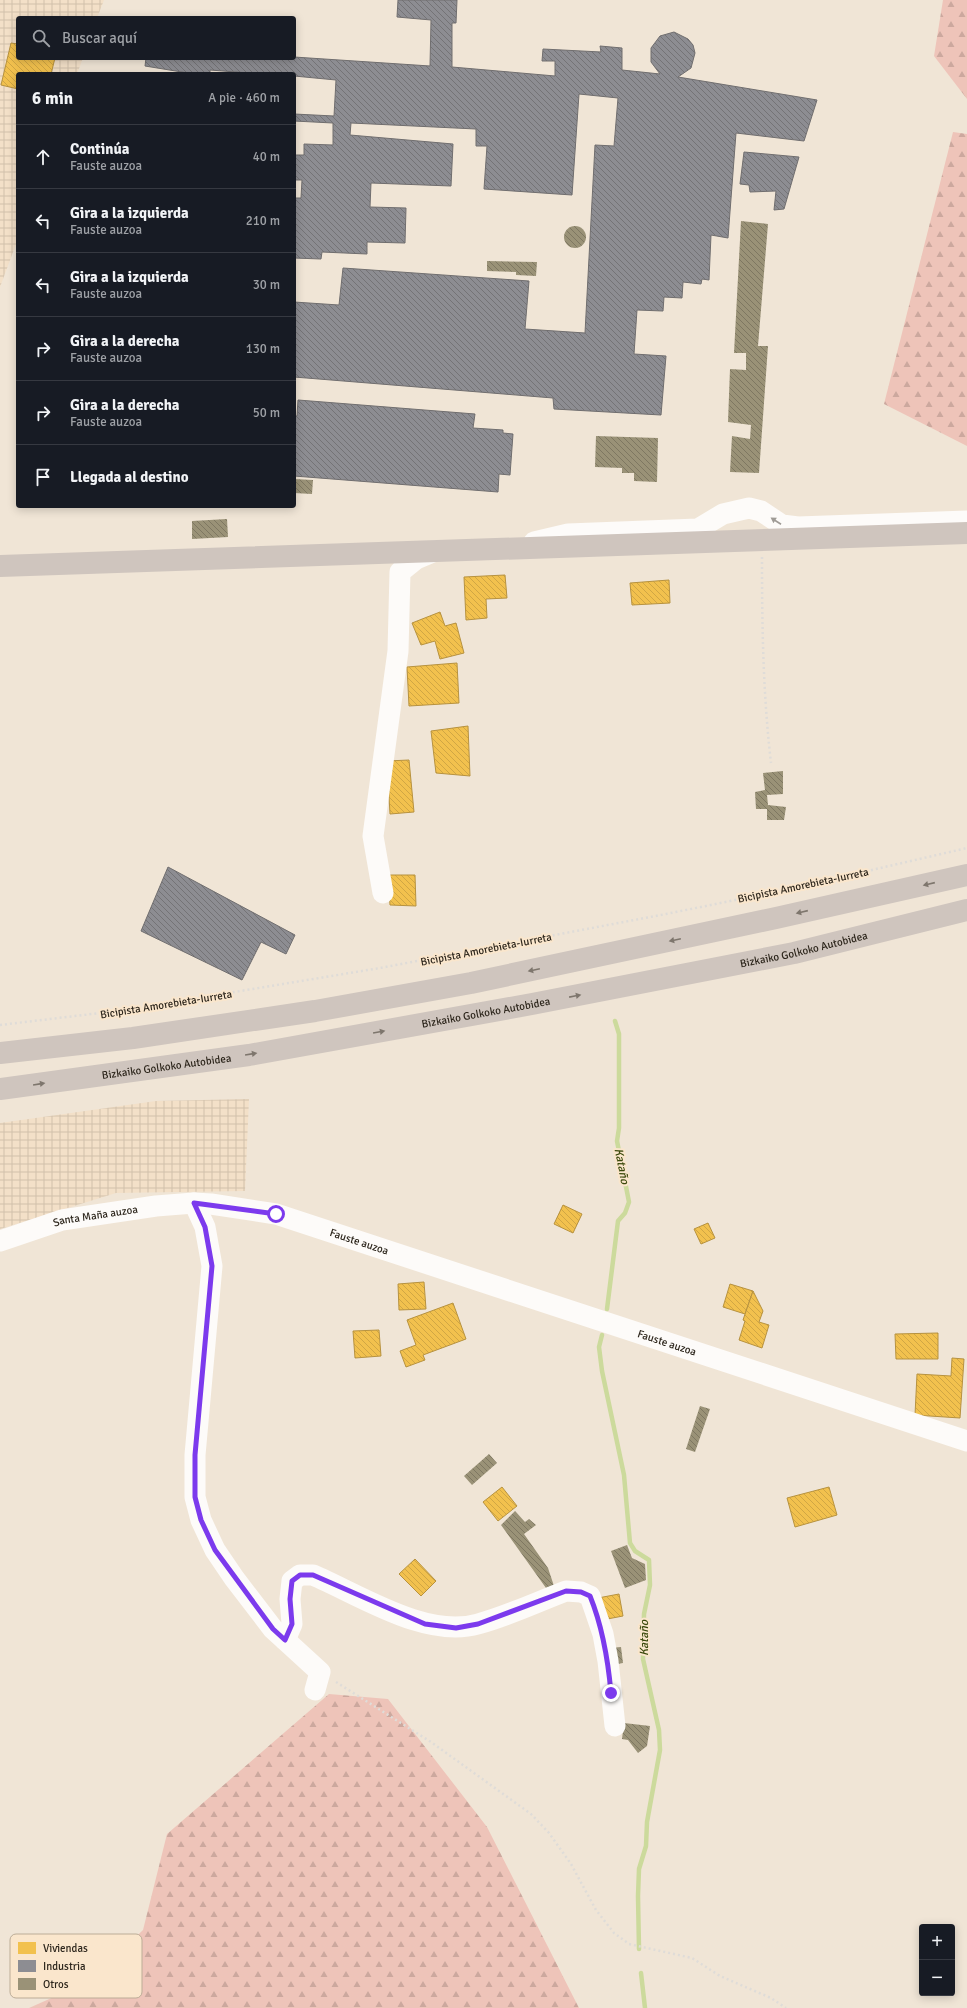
<!DOCTYPE html>
<html lang="es">
<head>
<meta charset="utf-8">
<style>
  :root { --surface:#171b24; --page:#242831; --text:#f1f3f6; --muted:#9ea1a6; --line:#363941 }
  body { margin:0; font-family:Signika,sans-serif; background:var(--page); color:var(--text) }
  .controls { position:absolute; right:12px; bottom:12px; display:grid; overflow:hidden; border-radius:4px; box-shadow:0 2px 10px #0003 }
  .controls button { width:36px; height:36px; display:grid; place-items:center; padding:0; border:0; border-bottom:1px solid var(--line); background:var(--surface); color:var(--text); font:20px sans-serif }
  .stop { position:absolute; width:12px; height:12px; margin:-9px; border:3px solid #7c3aed; border-radius:50%; background:#fff }
  .stop.end { background:#7c3aed; border-color:#fff; box-shadow:0 1px 4px #0008 }
  .list { margin:0; padding:0; list-style:none }
  h2 { display:flex; justify-content:space-between; align-items:center; height:52px; margin:0; padding:0 16px; font-size:17px }
  h2 small { font-size:13px; font-weight:400; color:var(--muted) }
  .list li { display:grid; grid-template-columns:26px 1fr auto; gap:12px; align-items:center; box-sizing:border-box; height:64px; padding:0 16px; border-top:1px solid var(--line) }
  .list b { display:block; font-size:15px; white-space:nowrap }
  .list p { margin:0; font-size:13px; white-space:nowrap; color:var(--muted) }
  .list em { font-size:13px; font-style:normal; color:var(--muted) }
  .icon { flex:none; width:22px; height:22px; fill:none; stroke:currentColor; stroke-width:2; stroke-linecap:round; stroke-linejoin:round }
  .map { position:relative; flex:none; width:967px; height:2008px; overflow:hidden }
  .search { position:absolute; background:var(--surface); box-shadow:0 2px 10px #0003; left:16px; top:16px; width:280px; height:44px; display:flex; align-items:center; gap:10px; box-sizing:border-box; padding:0 14px; border-radius:4px; color:var(--muted); font-size:15px }
  .panel { position:absolute; background:var(--surface); box-shadow:0 2px 10px #0003; left:16px; top:72px; width:280px; height:436px; border-radius:4px }
  .map>svg:first-child { display:block }
  .industrial { fill:url(#industrial-grid) }
  .forest { fill:url(#forest-firs) }
  .homes { fill:url(#homes-back-hatch); stroke:#b7923f }
  .industry { fill:url(#industry-back-hatch); stroke:#706e6f }
  .lines { fill:none; stroke-linecap:round; stroke-linejoin:round }
  .stream { stroke:#ccda9c; stroke-width:4.5 }
  .building { fill:url(#building-back-hatch) }
  .path { stroke:#dfdcd8; stroke-width:2.5; stroke-dasharray:2 3; stroke-linecap:butt }
  .minor { stroke:#fdfbf9; stroke-width:21 }
  .highway { stroke:#cfc5be; stroke-width:22 }
  .oneway { fill:#9f9b96 }
  .oneway2 { fill:#7e766d }
  .route { stroke:#7c3aed; stroke-width:5 }
  .labels { text-anchor:middle; stroke-width:4; stroke-linejoin:round; paint-order:stroke }
  .street-label { font-size:11px; fill:#2d261c; stroke:#fae6cc }
  .water-label { font-size:12px; font-style:italic; fill:#3b490c; stroke:#fae6cc }
  .key { fill:#fae6cc; stroke:#bcac97; stroke-width:1 }
  .key-label { font-size:11px; fill:#2d261c }
</style>
</head>
<body>
<div class="map">
<svg width="967" height="2008" viewBox="0 0 967 2008">
  <defs>
    <pattern id="industrial-grid" width="8" height="8" patternUnits="userSpaceOnUse"><rect width="8" height="8" fill="#f3e0c8"/><path d="M0 4h8M4 0v8" fill="none" stroke="#d1c0ab"/></pattern>
    <pattern id="forest-firs" width="22" height="20" patternUnits="userSpaceOnUse"><rect width="22" height="20" fill="#eec4b9"/><path d="M5 1l3.5 6h-7zM16 11l3.5 6h-7z" fill="#cca89e"/></pattern>
    <pattern id="homes-back-hatch" width="6" height="6" patternUnits="userSpaceOnUse"><rect width="6" height="6" fill="#f2c14e"/><path d="M-1 5l2 2M0 0l6 6M5-1l2 2" fill="none" stroke="#d0a644"/></pattern>
    <pattern id="industry-back-hatch" width="6" height="6" patternUnits="userSpaceOnUse"><rect width="6" height="6" fill="#8d8d92"/><path d="M-1 5l2 2M0 0l6 6M5-1l2 2" fill="none" stroke="#747376"/></pattern>
    <pattern id="building-back-hatch" width="6" height="6" patternUnits="userSpaceOnUse"><rect width="6" height="6" fill="#9a9277"/><path d="M-1 5l2 2M0 0l6 6M5-1l2 2" fill="none" stroke="#7e7761"/></pattern>
  </defs>
  <rect width="100%" height="100%" fill="#f0e5d6"/>
  <g class="industrial">
    <path d="M0,0H104L97,18H18V58H83L77,74H18V239L0,287Z"/>
    <path d="M249,1099L245,1191L116,1193L0,1229V1123L156,1101Z"/>
  </g>
  <g class="forest">
    <path d="M943,0H967V99L934,56Z"/>
    <path d="M953,132L967,134V446L884,404Z"/>
    <path d="M329,1694L388,1699L487,1827L579,2008H29L92,1980L143,1930L167,1834Z"/>
  </g>
  <g class="homes">
    <path d="M11,43L18,44V58H55L51,74H18V89L1,85Z"/>
    <path d="M505,575L507,598L486,599L487,618L466,620L464,577Z"/>
    <path d="M669,580L670,603L632,605L630,583Z"/>
    <path d="M440,612L445,626L456,623L464,653L440,659L435,641L421,645L412,623Z"/>
    <path d="M457,663L459,703L409,706L407,667Z"/>
    <path d="M468,726L470,776L436,773L431,731Z"/>
    <path d="M409,760L414,812L390,814L387,761Z"/>
    <path d="M388,875H415L416,906L390,905Z"/>
    <path d="M563,1205L582,1214L573,1233L554,1224Z"/>
    <path d="M708,1223L715,1238L701,1244L694,1229Z"/>
    <path d="M424,1282L426,1309L399,1310L398,1284Z"/>
    <path d="M730,1284L753,1291L745,1314L723,1307Z"/>
    <path d="M753,1291L763,1311L759,1322L769,1325L762,1348L739,1340L745,1321L743,1320Z"/>
    <path d="M453,1303L466,1339L423,1355L425,1360L406,1367L400,1351L416,1345L407,1320Z"/>
    <path d="M379,1330L381,1356L355,1358L353,1331Z"/>
    <path d="M938,1333V1359H896L895,1334Z"/>
    <path d="M952,1358L964,1359L960,1418L915,1415L917,1374L951,1376Z"/>
    <path d="M502,1487L517,1506L498,1521L483,1502Z"/>
    <path d="M829,1487L837,1515L795,1527L787,1498Z"/>
    <path d="M415,1559L436,1581L421,1596L399,1574Z"/>
    <path d="M619,1594L623,1616L602,1620L598,1598Z"/>
  </g>
  <g class="industry">
    <path d="M398,0H457L456,23H452V67L555,76V61H542L543,49L601,52L600,46L622,48V70L660,74L651,62V48L660,36L674,32L688,39L693,45L695,53L691,68L678,77L817,100L804,141L736,133L728,238L711,235L709,280L702,279L701,284L683,282L682,298L664,297L663,311L637,310L634,354L666,356L661,415L554,409L553,398L294,377V302L339,305L343,268L529,281L525,329L585,333L595,145L614,146L618,98L579,94L572,195L484,189L487,146H476V129L351,123L350,135L453,144L451,186L371,183L370,207L406,208L405,243L367,242V254L322,252L321,259L294,258V198H301L302,180H294V155H304V144L333,145V123L294,121V114L334,116L336,80L294,76V74H261L210,70V74H194L145,66L146,58L294,57L430,66L431,20L397,17Z"/>
    <path d="M744,152L799,157L784,209L774,210L776,191L750,192L749,185L740,184Z"/>
    <path d="M298,400L475,414L473,428L503,430V433L513,434L510,475L499,474L498,492L294,476V416H297Z"/>
    <path d="M168,867L295,935L286,954L261,942L242,980L141,931Z"/>
  </g>
  <g class="lines">
    <g class="stream">
      <path d="M607,1309L618,1221L625,1213L629,1202L617,1141L619,1128V1034L615,1021"/>
      <path d="M602,1335L599,1347L602,1371L624,1475L630,1543L635,1551L649,1560L650,1585L644,1614L643,1659L659,1730L660,1750L647,1822L646,1846L639,1869L638,1896L639,1949"/>
      <path d="M641,1973L645,2008"/>
    </g>
  </g>
  <g class="building">
    <path d="M741,221L768,224L758,346H768L759,473L730,472L732,436L750,439L751,425L728,422L730,369L746,370V353H734Z"/>
    <circle cx="575" cy="237" r="11"/>
    <path d="M487,261L537,262L536,276L516,275V272L487,271Z"/>
    <path d="M596,436L658,438L657,482L634,481V473H622V468L595,467Z"/>
    <path d="M294,479L313,480L312,494L294,493Z"/>
    <path d="M227,519L228,537L192,539V521Z"/>
    <path d="M783,771V794L767,795L768,805L786,807L784,820H767V809H756L755,792L765,790L763,773Z"/>
    <path d="M700,1406L710,1409L695,1452L686,1449Z"/>
    <path d="M489,1454L497,1463L472,1485L464,1476Z"/>
    <path d="M515,1511L525,1522L529,1519L536,1525L524,1534L548,1568L554,1586L546,1588L501,1525Z"/>
    <path d="M627,1545L632,1558L645,1564L646,1580L625,1588L611,1551Z"/>
    <path d="M621,1647L623,1663L612,1665L609,1648Z"/>
    <path d="M624,1723L650,1726L647,1746L638,1753L628,1740L622,1739Z"/>
  </g>
  <g class="lines">
    <g class="path">
      <path d="M762,557C762,626 763,694 771,763"/>
      <path d="M0,1025L125,1010L380,968L666,914L785,890L967,848"/>
      <path d="M336,1682L431,1742L531,1814L549,1833L571,1864L596,1910L614,1933L629,1944L692,1958L720,1976L771,1998L786,2008"/>
    </g>
    <g class="minor">
      <path d="M534,542L568,534L698,529L723,514L749,508L761,511L782,525L798,527L967,521"/>
      <path d="M383,893L373,836L398,651L400,572L416,559L435,551"/>
      <path d="M194,1203L205,1227L212,1266L195,1455V1497L201,1520L215,1550L234,1578L273,1629L320,1672L315,1690"/>
      <path id="s1" d="M0,1241L62,1220L156,1206L194,1203L211,1204L276,1214L967,1441"/>
      <path d="M285,1640L292,1624L290,1599L292,1581L300,1575H313C360,1595 426,1639 478,1624C508,1616 537,1602 566,1591L581,1592L590,1596L603,1634L608,1661L615,1726"/>
    </g>
    <g class="highway">
      <path d="M0,566L967,533"/>
      <path d="M0,1053L133,1038L315,1011L471,983L776,918L967,875"/>
      <path id="s2" d="M0,1089L249,1055L532,1004L794,953L967,910"/>
    </g>
  </g>
  <defs><path id="oneway-solid" d="M-6-.8H1V-3.2L6.5 0L1 3.2V.8H-6Z"/></defs>
  <use class="oneway" href="#oneway-solid" transform="translate(776 521) rotate(-147)"/>
  <g class="oneway2">
    <use href="#oneway-solid" transform="translate(929 884) rotate(167)"/>
    <use href="#oneway-solid" transform="translate(802 912) rotate(167)"/>
    <use href="#oneway-solid" transform="translate(675 940) rotate(168)"/>
    <use href="#oneway-solid" transform="translate(534 970) rotate(168)"/>
    <use href="#oneway-solid" transform="translate(575 996) rotate(-11)"/>
    <use href="#oneway-solid" transform="translate(379 1032) rotate(-10)"/>
    <use href="#oneway-solid" transform="translate(251 1054) rotate(-9)"/>
    <use href="#oneway-solid" transform="translate(39 1084) rotate(-9)"/>
  </g>
  <g class="lines">
    <path class="route" d="M276,1214L194,1203L205,1227L212,1266L195,1455V1497L201,1520L215,1550L273,1629L285,1640L292,1624L290,1599L292,1581L300,1575H313L425,1624L456,1628L478,1624L566,1591L581,1592L590,1596C603,1628 608,1659 611,1693"/>
  </g>
  <g class="labels">
    <g class="street-label">
      <text transform="translate(803 885) rotate(-12)" y="4">Bicipista Amorebieta-Iurreta</text>
      <text transform="translate(486 949) rotate(-11)" y="4">Bicipista Amorebieta-Iurreta</text>
      <text dy="4" stroke="none"><textPath href="#s2" startOffset="816">Bizkaiko Golkoko Autobidea</textPath></text>
      <text transform="translate(166 1004) rotate(-9)" y="4">Bicipista Amorebieta-Iurreta</text>
      <text dy="4" stroke="none"><textPath href="#s2" startOffset="492">Bizkaiko Golkoko Autobidea</textPath></text>
      <text dy="4" stroke="none"><textPath href="#s2" startOffset="168">Bizkaiko Golkoko Autobidea</textPath></text>
      <text dy="4" stroke="none"><textPath href="#s1" startOffset="99">Santa Maña auzoa</textPath></text>
      <text dy="4" stroke="none"><textPath href="#s1" startOffset="369">Fauste auzoa</textPath></text>
      <text dy="4" stroke="none"><textPath href="#s1" startOffset="693">Fauste auzoa</textPath></text>
    </g>
    <g class="water-label">
      <text transform="translate(622 1166) rotate(79)" y="4">Kataño</text>
      <text transform="translate(644 1638) rotate(-90)" y="4">Kataño</text>
    </g>
  </g>
  <rect x="10" y="1934" width="132" height="64" rx="6" class="key"/>
  <rect x="18" y="1942" width="18" height="12" fill="#f2c14e"/>
  <rect x="18" y="1960" width="18" height="12" fill="#8d8d92"/>
  <rect x="18" y="1978" width="18" height="12" fill="#9a9277"/>
  <g class="key-label">
    <text x="43" y="1952">Viviendas</text>
    <text x="43" y="1970">Industria</text>
    <text x="43" y="1988">Otros</text>
  </g>
</svg>
<div class="controls">
<button>+</button>
<button>−</button>
</div>
<div class="stop" style="left:276px;top:1214px"></div>
<div class="stop end" style="left:611px;top:1693px"></div>
<div class="search"><svg class="icon" aria-label="search" viewBox="0 0 24 24"><circle cx="10" cy="10" r="6"/><path d="M15 15l6 6"/></svg>Buscar aquí</div>
<section class="panel">
<h2>6 min<small>A pie · 460 m</small></h2>
<ul class="list">
<li><svg class="icon" aria-label="ahead" viewBox="0 0 24 24"><path d="M12 20V5M6 11l6-6 6 6"/></svg><div><b>Continúa</b><p>Fauste auzoa</p></div><em>40 m</em></li>
<li><svg class="icon" aria-label="left" viewBox="0 0 24 24"><path d="M17 20v-9H6M10 6l-5 5 5 5"/></svg><div><b>Gira a la izquierda</b><p>Fauste auzoa</p></div><em>210 m</em></li>
<li><svg class="icon" aria-label="left" viewBox="0 0 24 24"><path d="M17 20v-9H6M10 6l-5 5 5 5"/></svg><div><b>Gira a la izquierda</b><p>Fauste auzoa</p></div><em>30 m</em></li>
<li><svg class="icon" aria-label="right" viewBox="0 0 24 24"><path d="M7 20v-9h11M14 6l5 5-5 5"/></svg><div><b>Gira a la derecha</b><p>Fauste auzoa</p></div><em>130 m</em></li>
<li><svg class="icon" aria-label="right" viewBox="0 0 24 24"><path d="M7 20v-9h11M14 6l5 5-5 5"/></svg><div><b>Gira a la derecha</b><p>Fauste auzoa</p></div><em>50 m</em></li>
<li><svg class="icon" aria-label="arrive" viewBox="0 0 24 24"><path d="M6 21V4h12l-3 4 3 4H6"/></svg><div><b>Llegada al destino</b></div></li>
</ul>
</section>
</div>
</body>
</html>
